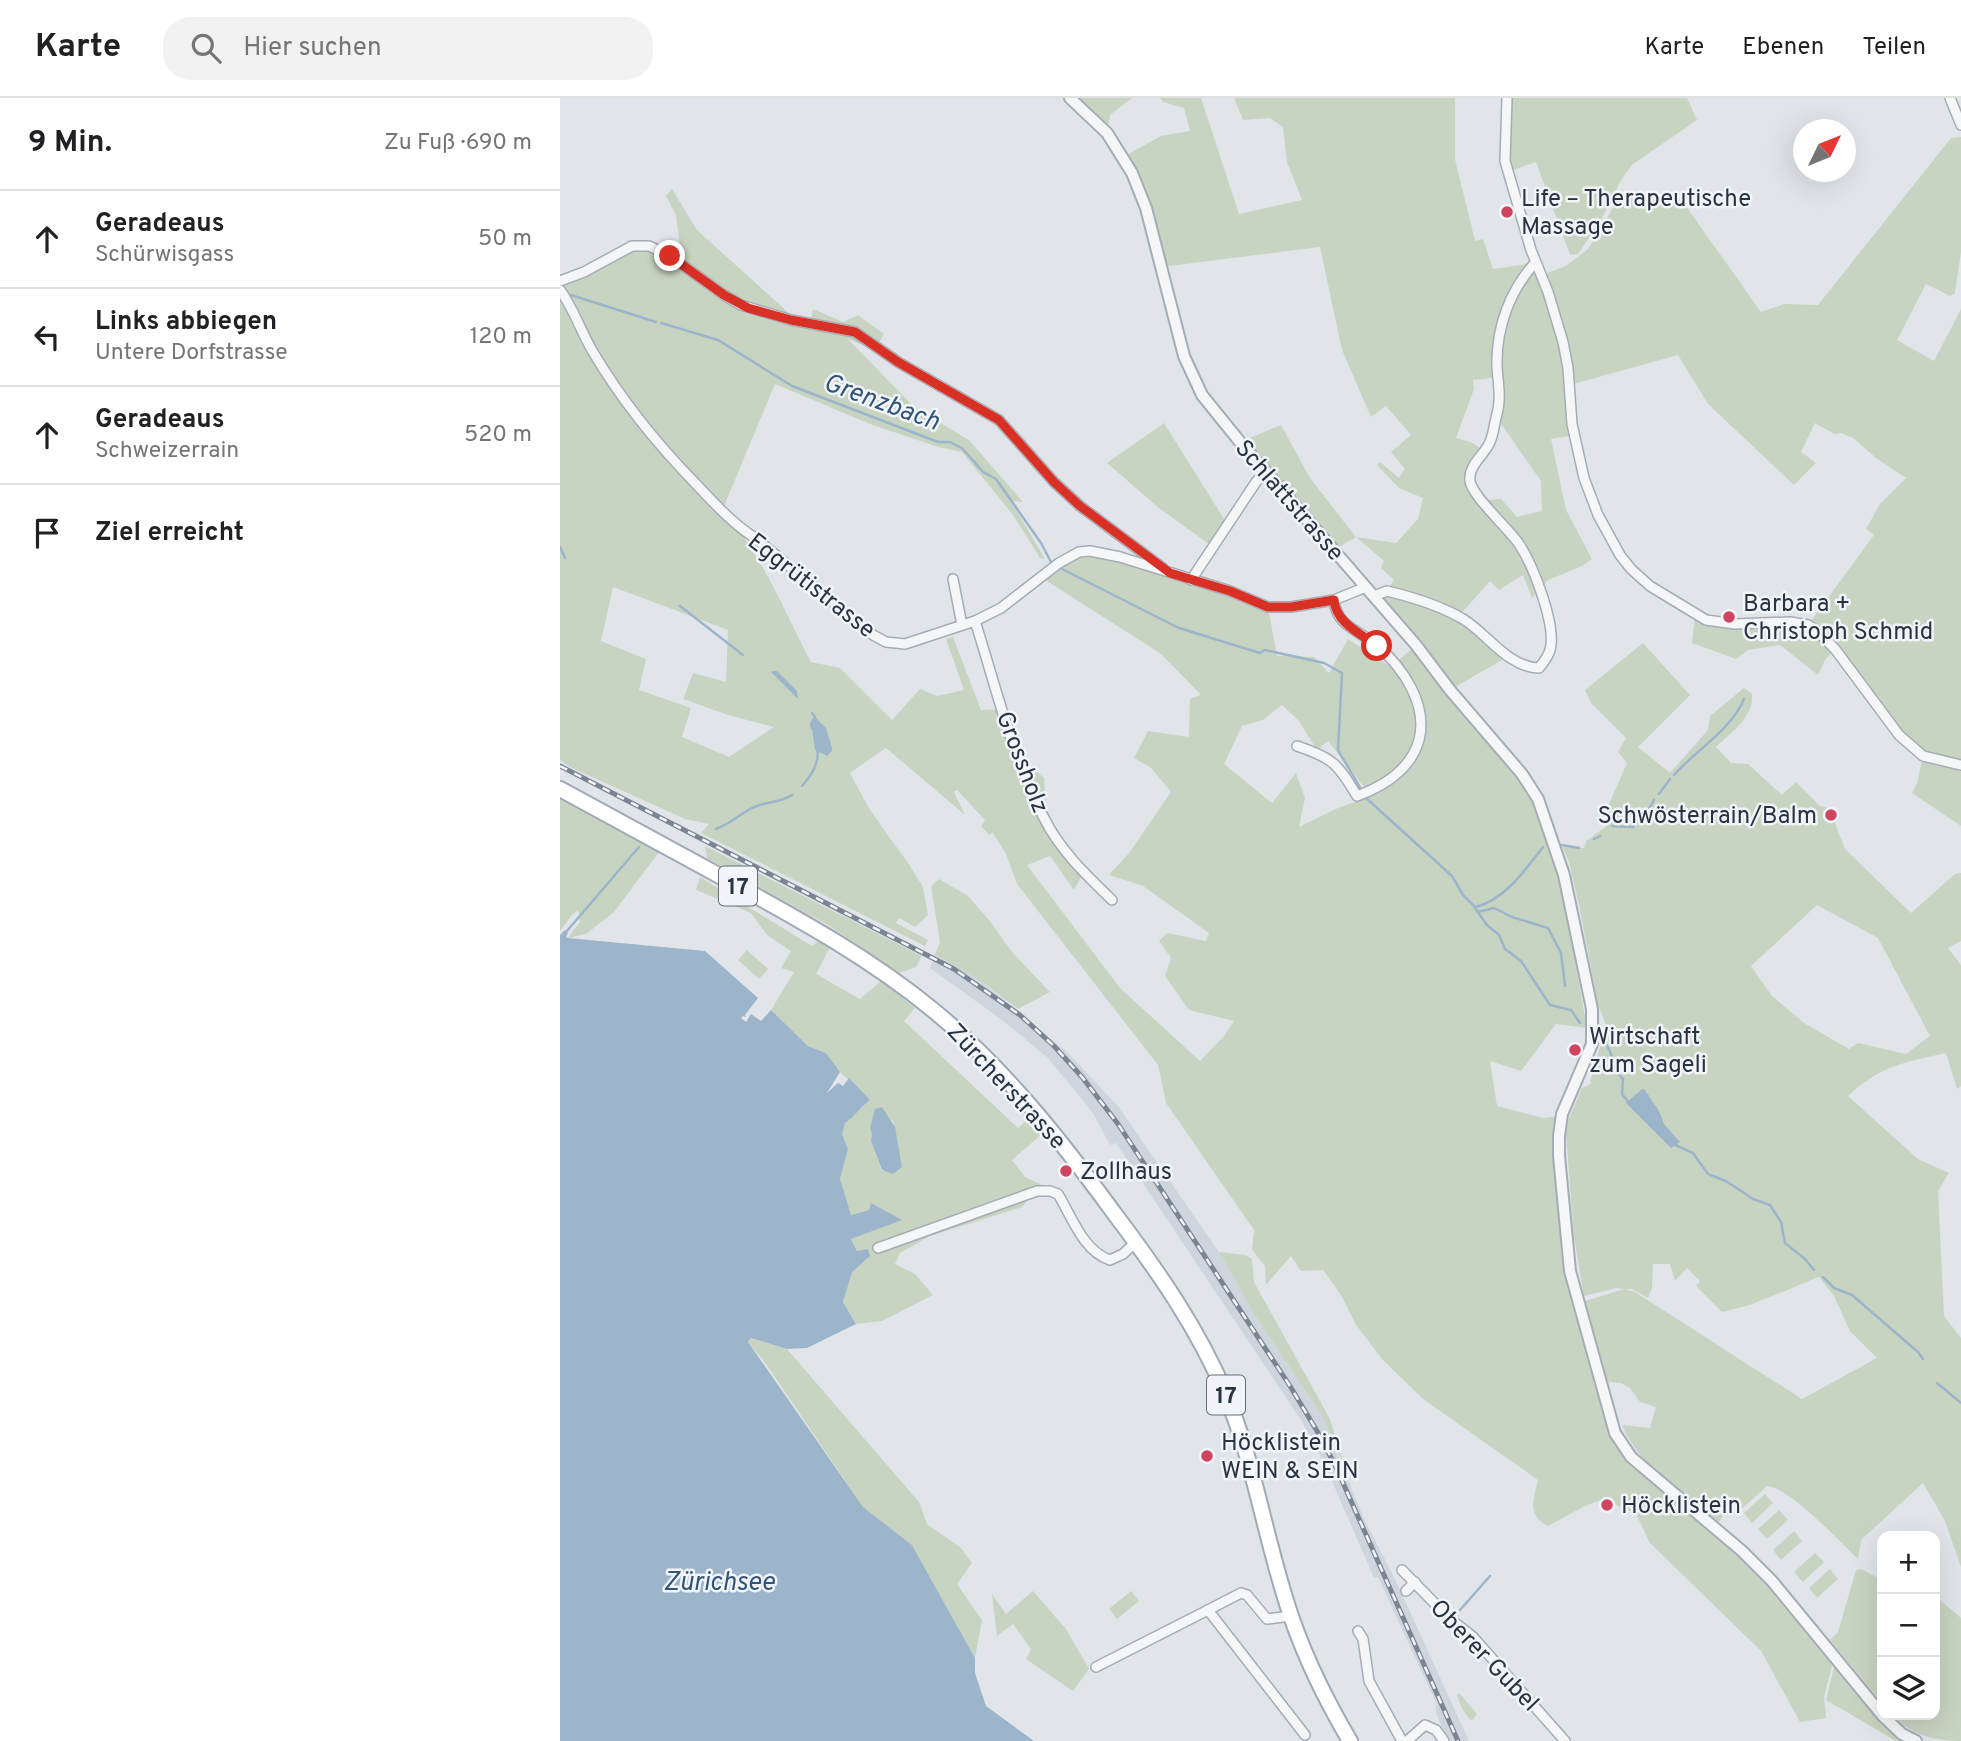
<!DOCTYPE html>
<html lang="de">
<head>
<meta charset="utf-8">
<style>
  :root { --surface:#fff; --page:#f2f2f2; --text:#202124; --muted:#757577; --line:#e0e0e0 }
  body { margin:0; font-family:Overpass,sans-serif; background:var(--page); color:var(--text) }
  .controls { position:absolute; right:21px; bottom:21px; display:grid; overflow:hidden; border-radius:14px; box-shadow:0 7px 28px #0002 }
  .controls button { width:63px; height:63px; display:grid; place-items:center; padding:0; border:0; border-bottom:2px solid var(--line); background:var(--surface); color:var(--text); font:35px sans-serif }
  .compass { position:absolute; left:1233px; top:21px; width:63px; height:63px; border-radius:50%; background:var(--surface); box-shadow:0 7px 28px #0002; rotate:47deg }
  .stop { position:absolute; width:21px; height:21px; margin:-16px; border:5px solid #d93025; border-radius:50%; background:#fff }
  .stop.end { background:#d93025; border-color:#fff; box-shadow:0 2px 7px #0008 }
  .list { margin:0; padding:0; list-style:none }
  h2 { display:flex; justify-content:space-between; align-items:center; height:91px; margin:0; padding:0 28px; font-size:30px }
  h2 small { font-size:23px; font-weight:400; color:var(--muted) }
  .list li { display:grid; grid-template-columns:46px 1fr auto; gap:21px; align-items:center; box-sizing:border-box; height:98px; padding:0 28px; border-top:2px solid var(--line) }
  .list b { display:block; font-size:26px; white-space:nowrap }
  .list p { margin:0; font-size:23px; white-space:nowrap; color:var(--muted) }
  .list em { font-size:23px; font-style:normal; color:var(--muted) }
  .icon { flex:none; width:38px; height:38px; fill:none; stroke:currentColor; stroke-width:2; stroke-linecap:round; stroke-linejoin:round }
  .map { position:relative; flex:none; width:1401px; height:1643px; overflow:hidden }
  header { display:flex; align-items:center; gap:42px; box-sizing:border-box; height:98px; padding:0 35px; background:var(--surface); border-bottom:2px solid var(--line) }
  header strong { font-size:33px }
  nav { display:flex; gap:38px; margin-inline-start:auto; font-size:24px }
  .search { width:490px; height:63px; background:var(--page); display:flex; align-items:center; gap:18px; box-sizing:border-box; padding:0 24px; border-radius:28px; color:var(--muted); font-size:26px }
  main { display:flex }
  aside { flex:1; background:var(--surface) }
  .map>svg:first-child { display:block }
  .built { fill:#cfd5dc }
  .green { fill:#c8d4c2; fill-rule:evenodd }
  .water { fill:#9cb5cb }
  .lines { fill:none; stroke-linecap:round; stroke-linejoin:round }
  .stream { stroke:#9cb5cb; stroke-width:2.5 }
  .minor-casing { stroke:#a6acb5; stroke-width:12 }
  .tertiary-casing { stroke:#a6acb5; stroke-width:14 }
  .primary-casing { stroke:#a0aab6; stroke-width:18 }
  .minor { stroke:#f4f6f8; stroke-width:9 }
  .tertiary { stroke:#f4f6f8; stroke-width:10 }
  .primary { stroke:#fff; stroke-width:14 }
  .rail-casing { stroke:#7a8594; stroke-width:5 }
  .rail { stroke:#f1f4f8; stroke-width:2.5; stroke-dasharray:8; stroke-linecap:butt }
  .route { stroke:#d93025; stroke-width:9 }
  .poi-dot { fill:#d14460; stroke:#f1f4f8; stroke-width:2.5 }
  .labels { text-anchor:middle; stroke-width:5; stroke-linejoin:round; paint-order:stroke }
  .shield { fill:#f1f4f8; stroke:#656e79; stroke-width:2 }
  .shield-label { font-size:23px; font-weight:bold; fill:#293443 }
  .poi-label { font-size:24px; fill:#293443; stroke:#f1f4f8; text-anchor:start }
  .street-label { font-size:24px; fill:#293443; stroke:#f1f4f8 }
  .water-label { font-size:26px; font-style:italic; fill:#325478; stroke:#f1f4f8 }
</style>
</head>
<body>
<header>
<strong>Karte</strong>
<div class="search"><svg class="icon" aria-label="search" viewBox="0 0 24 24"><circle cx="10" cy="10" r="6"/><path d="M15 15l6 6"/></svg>Hier suchen</div>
<nav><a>Karte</a><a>Ebenen</a><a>Teilen</a></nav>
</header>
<main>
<aside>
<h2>9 Min.<small>Zu Fuß · 690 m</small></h2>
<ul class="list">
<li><svg class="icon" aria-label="ahead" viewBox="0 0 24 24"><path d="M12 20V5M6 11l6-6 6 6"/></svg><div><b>Geradeaus</b><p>Schürwisgass</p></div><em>50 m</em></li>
<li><svg class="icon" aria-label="left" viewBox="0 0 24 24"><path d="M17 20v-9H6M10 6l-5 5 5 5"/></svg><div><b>Links abbiegen</b><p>Untere Dorfstrasse</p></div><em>120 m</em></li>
<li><svg class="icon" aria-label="ahead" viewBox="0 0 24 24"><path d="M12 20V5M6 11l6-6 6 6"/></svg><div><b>Geradeaus</b><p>Schweizerrain</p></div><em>520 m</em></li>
<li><svg class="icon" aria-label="arrive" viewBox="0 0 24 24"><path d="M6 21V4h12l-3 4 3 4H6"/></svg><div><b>Ziel erreicht</b></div></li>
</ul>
</aside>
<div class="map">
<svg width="1401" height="1643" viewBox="0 0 1401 1643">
  <rect width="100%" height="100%" fill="#e1e5ea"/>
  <path class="built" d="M375,856L422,884L507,954L558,1008L659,1154L694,1216L762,1318L804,1421L836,1483L909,1643H887L875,1612L877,1607L818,1479L814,1480L765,1367L741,1322L556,1045L550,1047L533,1015L488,960L442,922L370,870Z"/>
  <g class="green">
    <path d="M510,0H572L550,17L547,35Z"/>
    <path d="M600,0H641L679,116L742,102L727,64L723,29L710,20L683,22L674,0H895V61L915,143L923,141L933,171L975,165L981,177L1006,168L1028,151L1062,95L1097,102L1118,97L1201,214L1224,206L1258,207L1391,40L1401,39V154L1395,195L1390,198L1366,186L1337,242L1374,263L1401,211V728L1352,695L1357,685L1363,658L1339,637L1274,552L1265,562L1258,577L1220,547L1188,552L1176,561L1132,545L1135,517L1150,523L1248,527L1314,437L1306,431L1320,406L1346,380L1316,360L1293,340L1281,335L1274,336L1255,325L1241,354L1256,365L1234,387L1148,306L1118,257L1010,287L1014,337L991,341L1006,412L1032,461L1022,468L988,482L972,500L963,477L939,492L930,483L899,518L945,556L942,562L890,592L978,701L1000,781L1027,930L996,926L961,973L930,963L937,1008L983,1020L998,1018L1001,1111L1051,1334L1210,1485L1270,1559L1272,1569L1264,1598L1266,1620L1240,1624L1201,1553L1090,1445L1076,1416L1043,1401L1023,1409L988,1428C967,1418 973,1402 978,1382L863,1301L822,1261L796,1227L781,1197L763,1172L741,1173L731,1158L706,1187L705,1168L692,1152L694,1132L606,1005L598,967L457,786L446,756L433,735L429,737L421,728L425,722L397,692L394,694L405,717L326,650L290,675L310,712L348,765L363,789L368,817L355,829L339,820L336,825L368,842L365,848L141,735L149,726L125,721L10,669L0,662V183L80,147L122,167L116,117L106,98L112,91L137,132L231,217L251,221L253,211L283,224L298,217L324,236L314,253L287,240L355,310L409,342L463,404L451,403L485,461L480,460L453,417L402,354L378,349L310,326L215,286L162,413C202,455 224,513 251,564L280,570L332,622L360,591L377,598L404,592L386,541L393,539L421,612L446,611L464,662L484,680L486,710L521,779L514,792L490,758L467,767L560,890L640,963L664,938L674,923L629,912L605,878L611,860L599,843L607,835L646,843L649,835L583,788L549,777L569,755L611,694L591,670L574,660L588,633L629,639L630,601L641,597L601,556L484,481L492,470L530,453L708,509L717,558L754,559L769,575L788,541L831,569L856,547L814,498L827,493L834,482L821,470L824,463L796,439L774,452L680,344L721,327L750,380L796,439L836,445L858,421L863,400L839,390L817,367L820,364L839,380L845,371L831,354L851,337L826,308L811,319L782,252L760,149L601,169L563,59L601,38L630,33L624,10L603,4ZM932,280L941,304L937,320L981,383L982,413L957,419L941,401L918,403L912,371L924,353L913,345L896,340L914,291L913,282ZM53,489L168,532L166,584L133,575L123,601L168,617L214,629L169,659L122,639L131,610L79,592L86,561L41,543ZM722,607L738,622L757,652L768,643L811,698L778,710L739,729L745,700L736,675L712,705L664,666L682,628L703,622Z"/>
    <path d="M947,0H1127L1137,22L1073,66L1061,82L1040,124L1018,156L1010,157L976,64L948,74Z"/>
    <path d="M604,325L664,421L663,433L653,449L599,410L547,365Z"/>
    <path d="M1083,545L1130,597L1078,649L1110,675L1148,632L1150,618L1184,590L1192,596C1194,620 1171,634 1156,649L1171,665L1188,666L1222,697L1236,684L1260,708L1269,710L1285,751L1351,815L1395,776L1401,775V843L1388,850L1401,867V988L1397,991L1386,955C1345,964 1320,968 1288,998L1358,1061L1389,1075L1378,1093L1384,1218L1401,1240V1469L1385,1423L1363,1385L1301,1442L1298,1461C1280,1444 1229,1389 1207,1388L1175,1417L1163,1418L1159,1424C1124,1396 1079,1369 1062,1327L1090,1330L1096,1309L1080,1304L1070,1290L1061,1285L1048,1284L1025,1203L1064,1191L1056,1190L1024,1198L1014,1139L1006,1036L1009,1020L1022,990L1032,985L1030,984L1046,927L1038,906L1019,807L1009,764L1002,748L1024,750L1026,743L1048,727L1049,706L1067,665L1058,654L1066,640L1031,605L1025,592ZM1257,807L1318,840L1370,938L1346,956L1298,945L1289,951L1244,925L1212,898L1191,868ZM1093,1166H1110L1115,1183L1127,1170L1140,1183L1136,1188L1162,1214L1190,1207L1259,1179L1274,1198L1290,1233L1317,1260L1242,1301L1075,1194L1065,1191H1072L1088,1200L1092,1190Z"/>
    <path d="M0,700L99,754L54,814L26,836L8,840L20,824L18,812L11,818L0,833Z"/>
    <path d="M145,748L362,858L356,869L339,875L268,827L147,760Z"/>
    <path d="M140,779L252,848L259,842L270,849L256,876L300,901L321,883L355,910L344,923L458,1030L468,1021L482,1036L452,1062L465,1079L482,1087L462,1109L370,1138L340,1155L335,1166L355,1176L373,1197L322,1223L296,1226L283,1204L297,1153L291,1141L309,1112L290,1117L280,1081L288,1051L282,1036L285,1024C295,1018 300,1010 310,1002L280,974L266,955L248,948L211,912L234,874L221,870L231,853L207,837L191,815L136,792ZM333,1022L342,1070L322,1073L311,1043L313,1036Z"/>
    <path d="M379,781L408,798L429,822L452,854L490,894L458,911L422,884L375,856L380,844L371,788Z"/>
    <path d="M187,852L208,871L199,881L178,862Z"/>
    <path d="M659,1154L686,1157L692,1161L694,1184L770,1321L785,1370L762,1318L694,1216Z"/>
    <path d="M191,1240L227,1251L359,1404L367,1426L401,1450L412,1465L397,1486L422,1522L415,1560L352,1447L303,1409L206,1266L188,1244Z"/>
    <path d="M1205,1396L1213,1405L1192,1425L1184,1415Z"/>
    <path d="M1219,1412L1228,1422L1207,1441L1198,1431Z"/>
    <path d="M1234,1433L1242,1443L1221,1462L1213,1452Z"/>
    <path d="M1255,1455L1264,1464L1243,1484L1234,1474Z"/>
    <path d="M1270,1471L1278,1481L1257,1500L1249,1490Z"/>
    <path d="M1301,1471L1322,1482V1605L1270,1542L1278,1534L1296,1472Z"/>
    <path d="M473,1493L506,1531L529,1571L513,1593L466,1561L471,1551L453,1526L437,1538L432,1496L446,1516Z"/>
    <path d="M571,1493L579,1503L557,1521L549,1511Z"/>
    <path d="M1375,1498L1401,1520V1643C1374,1643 1351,1637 1332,1617H1375Z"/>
    <path d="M1275,1566L1324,1626L1343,1643H1336L1266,1602Z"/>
    <path d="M899,1595L917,1616L912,1623C904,1616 900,1607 897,1597Z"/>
  </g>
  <g class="water">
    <path d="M213,573H217L237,593L238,601L211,574Z"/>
    <path d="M256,620L266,630L272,650V653L267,658L255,652L251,623Z"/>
    <path d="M5,832L8,835L6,839L8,840L145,853L198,900L185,917L186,919L183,918L181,920L186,924L191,916L201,923L211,912L248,948L266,955L280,974L267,995L278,985L283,988L289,980L310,1002C301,1009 295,1018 285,1025L282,1036L288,1051L280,1081L291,1117L309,1112L311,1105L342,1122L291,1141L297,1153L308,1151L310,1158L292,1174L283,1204L296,1226L247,1250L227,1251L191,1240L188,1244L303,1409L352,1447L415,1560V1575L426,1608L474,1643H0V837Z"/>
    <path d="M1082,991L1085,992L1099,1013L1104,1026L1120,1044L1111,1050L1066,1005Z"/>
    <path d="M322,1009L335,1029L342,1069L333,1076L322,1072L311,1043L312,1036L310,1030L315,1011Z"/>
  </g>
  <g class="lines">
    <g class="stream">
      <path d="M11,197L96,224"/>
      <path d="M101,225L158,242L232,288L378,344H390L403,351L423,374L436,381L481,445L491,464"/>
      <path d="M0,449L5,460"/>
      <path d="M500,470L619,530L700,555L705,552L764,565L782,575L778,652L802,693"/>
      <path d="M120,508L183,557"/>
      <path d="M252,615L255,619L251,626L252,631"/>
      <path d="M1114,677C1136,652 1171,632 1184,601"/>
      <path d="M242,688C251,678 260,664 257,651"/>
      <path d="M1099,696L1110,681"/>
      <path d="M806,700L892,778L903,797L915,809C944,803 966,771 983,749"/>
      <path d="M1052,728L1073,729C1080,718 1089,714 1094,702"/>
      <path d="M156,731C169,726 178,718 190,711C203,703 219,706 232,697"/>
      <path d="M1034,741L1040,738"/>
      <path d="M1002,747L1019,750"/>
      <path d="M915,810L927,827L939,837L945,851L961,863L990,907L1011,912L1020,925"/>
      <path d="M918,814L934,810L952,819L988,830L1001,855L1005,888"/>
      <path d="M6,834L79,749"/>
      <path d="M1046,946C1054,957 1053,973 1063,981L1062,996L1070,1006"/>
      <path d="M1113,1046L1133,1055L1148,1076L1166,1083L1193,1101L1210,1107L1221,1124L1225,1145L1245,1161L1254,1172"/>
      <path d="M1263,1179L1274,1190L1292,1197L1358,1254L1363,1261"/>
      <path d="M1377,1285L1401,1305"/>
      <path d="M900,1512L930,1478"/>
    </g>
    <defs>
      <g id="minor">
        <path d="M947,0L945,63L971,152L988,194L1003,244L1008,270L1012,326L1024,380L1038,417L1060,457L1071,471L1090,488L1146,522L1175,526L1230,524L1248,527L1256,532L1275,551L1339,637L1363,658L1401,667"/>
        <path d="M1390,0L1401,27"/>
        <path d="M0,183L24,174L72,148H89L110,158L164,197L181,207L231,222L295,234L338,264L439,322L494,384L520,408L603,470"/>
        <path d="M0,192C14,211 21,234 33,254C62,303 96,345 136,386C155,406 172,425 195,440L313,537L326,544L345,546L415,523L441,510L499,465L519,454L530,453L560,459L670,493L708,509H731L774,502L806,489"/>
        <path d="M393,481L402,527"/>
        <path d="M631,482L696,384L706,373"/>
        <path d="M814,498L827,493C852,499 881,508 903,521C928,536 947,569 979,570C984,564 988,559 990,552C997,528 973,467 959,446C949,431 912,398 910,383C908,368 923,358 929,346C933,339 934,328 936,320C942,300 938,288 937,268C936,230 950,192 975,165"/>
        <path d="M415,523C436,589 452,659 484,720C500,752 526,777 552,802"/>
        <path d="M737,648C773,660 778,666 797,698C824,688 851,671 859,642C868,606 843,570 817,547C800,533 776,528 774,502"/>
        <path d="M318,1150L477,1093H490L498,1096C512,1119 523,1153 550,1162L563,1156L576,1144"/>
        <path d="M842,1472L888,1519L913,1539L1005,1643"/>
        <path d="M846,1493L855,1484"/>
        <path d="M731,1518L707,1521L687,1497L681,1495L648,1512L745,1637"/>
        <path d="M798,1533L803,1541L809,1583L842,1643"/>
        <path d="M536,1569L648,1512"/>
        <path d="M847,1643L865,1627L876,1632L884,1643"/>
      </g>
      <path id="tertiary" d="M510,0L547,35L572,75L586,110L624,258L642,297L680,344L856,547L890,592L962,676L978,701L1004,777L1032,911V946L1002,1016L999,1038V1058L1010,1173L1055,1335L1071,1359L1182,1453L1212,1483L1323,1618L1342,1636L1356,1643"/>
      <path id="primary" d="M0,691C57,722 114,753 171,784C242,823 311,861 373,912C444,970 500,1041 554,1115C597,1172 638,1230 666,1297C696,1369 706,1447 732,1521C747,1564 767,1604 790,1643"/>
    </defs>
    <use href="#minor" class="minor-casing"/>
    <use href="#tertiary" class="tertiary-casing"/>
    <use href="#primary" class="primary-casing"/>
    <use href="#minor" class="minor"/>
    <use href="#tertiary" class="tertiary"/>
    <use href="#primary" class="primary"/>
    <defs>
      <path id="rail" d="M0,668L394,871L460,917L494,948L522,979L558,1026L730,1288L757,1333L775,1367L898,1643"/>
    </defs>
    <use href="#rail" class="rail-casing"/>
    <use href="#rail" class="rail"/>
  </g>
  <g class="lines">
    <path class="route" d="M110,158L164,197L188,210L231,222L295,234L338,264L439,322L494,384L520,408L610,475L670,493L708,509H731L774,502C776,525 800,535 817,548"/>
  </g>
  <g class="poi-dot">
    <circle cx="947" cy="114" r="7"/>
    <circle cx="1169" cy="519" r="7"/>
    <circle cx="1271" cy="717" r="7"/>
    <circle cx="1015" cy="952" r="7"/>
    <circle cx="506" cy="1073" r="7"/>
    <circle cx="647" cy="1358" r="7"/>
    <circle cx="1047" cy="1407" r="7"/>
  </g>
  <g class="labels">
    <g class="shield">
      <rect x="159" y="768.5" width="38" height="39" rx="5"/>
      <rect x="647" y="1277.5" width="38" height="39" rx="5"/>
    </g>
    <g class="shield-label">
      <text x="178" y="796">17</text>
      <text x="666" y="1305">17</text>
    </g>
    <g class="poi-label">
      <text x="961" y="108">Life – Therapeutische<tspan x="961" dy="28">Massage</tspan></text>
      <text x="1183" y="513">Barbara +<tspan x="1183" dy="28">Christoph Schmid</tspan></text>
      <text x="1257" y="725" text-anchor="end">Schwösterrain/Balm</text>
      <text x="1029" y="946">Wirtschaft<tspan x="1029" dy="28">zum Sageli</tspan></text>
      <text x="520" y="1081">Zollhaus</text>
      <text x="661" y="1352">Höcklistein<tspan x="661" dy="28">WEIN &amp; SEIN</tspan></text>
      <text x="1061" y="1415">Höcklistein</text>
    </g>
    <g class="street-label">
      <text transform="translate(730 402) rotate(49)" y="8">Schlattstrasse</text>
      <text transform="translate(252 487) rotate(38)" y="8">Eggrütistrasse</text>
      <text transform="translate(463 664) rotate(69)" y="8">Grossholz</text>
      <text transform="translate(447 988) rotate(47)" y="8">Zürcherstrasse</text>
      <text transform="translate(925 1557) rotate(46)" y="8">Oberer Gubel</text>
    </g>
    <g class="water-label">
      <text transform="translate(322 303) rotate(20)" y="9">Grenzbach</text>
      <text x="159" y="1492">Zürichsee</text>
    </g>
  </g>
</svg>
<div class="controls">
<button>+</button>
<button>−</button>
<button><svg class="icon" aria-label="layers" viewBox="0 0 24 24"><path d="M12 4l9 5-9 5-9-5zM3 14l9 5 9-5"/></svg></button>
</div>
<svg class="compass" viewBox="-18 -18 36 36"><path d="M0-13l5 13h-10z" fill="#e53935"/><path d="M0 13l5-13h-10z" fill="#757577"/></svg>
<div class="stop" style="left:817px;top:548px"></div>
<div class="stop end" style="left:110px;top:158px"></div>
</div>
</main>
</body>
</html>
